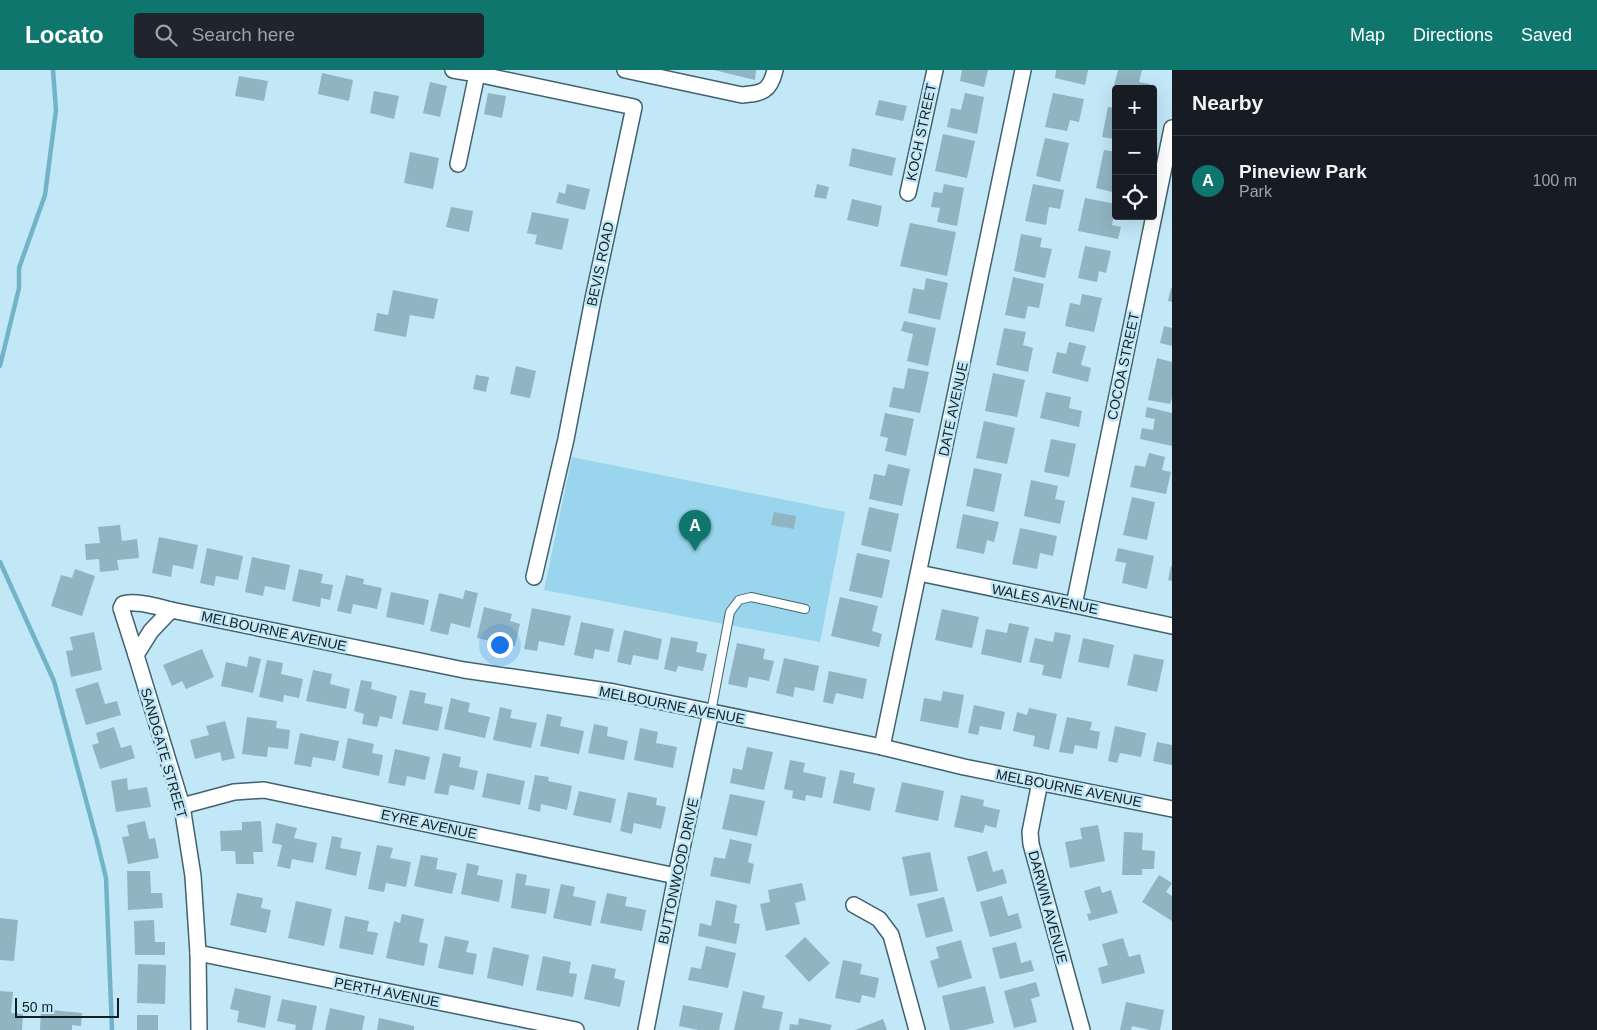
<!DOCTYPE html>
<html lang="en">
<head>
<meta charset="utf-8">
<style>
  :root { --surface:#171b24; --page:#20242c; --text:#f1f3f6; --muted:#9ea1a6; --line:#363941; --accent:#0f766e }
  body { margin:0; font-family:Arial,sans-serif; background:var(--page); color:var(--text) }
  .controls { position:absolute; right:15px; top:15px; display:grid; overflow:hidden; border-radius:5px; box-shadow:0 5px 20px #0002 }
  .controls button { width:45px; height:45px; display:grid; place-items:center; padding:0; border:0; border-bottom:1px solid var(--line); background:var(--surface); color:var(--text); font:25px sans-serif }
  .scale { position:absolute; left:15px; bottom:12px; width:104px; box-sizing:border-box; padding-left:5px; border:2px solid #111f25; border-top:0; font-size:14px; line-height:18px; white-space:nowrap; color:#111f25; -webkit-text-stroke:4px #c2e7f6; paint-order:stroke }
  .you { position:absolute; left:499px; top:574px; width:18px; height:18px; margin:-12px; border:4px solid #fff; border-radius:50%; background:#1a73e8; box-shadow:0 0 0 8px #1a73e833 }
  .badge { display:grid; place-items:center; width:32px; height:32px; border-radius:50%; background:var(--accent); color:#fff; font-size:16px; font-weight:700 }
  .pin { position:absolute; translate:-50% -41px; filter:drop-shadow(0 1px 2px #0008) }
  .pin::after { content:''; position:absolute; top:26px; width:18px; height:15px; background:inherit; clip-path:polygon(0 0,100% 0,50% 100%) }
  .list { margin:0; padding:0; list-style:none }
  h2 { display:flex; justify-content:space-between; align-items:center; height:65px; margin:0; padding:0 20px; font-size:21px }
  h2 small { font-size:16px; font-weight:400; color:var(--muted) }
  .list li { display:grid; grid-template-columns:32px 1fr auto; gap:15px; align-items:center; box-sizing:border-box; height:90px; padding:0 20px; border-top:1px solid var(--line) }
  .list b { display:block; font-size:19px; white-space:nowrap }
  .list p { margin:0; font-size:16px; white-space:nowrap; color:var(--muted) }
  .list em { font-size:16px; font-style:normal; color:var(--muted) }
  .icon { flex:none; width:28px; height:28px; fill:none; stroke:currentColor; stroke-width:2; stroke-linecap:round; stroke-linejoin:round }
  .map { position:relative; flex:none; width:1172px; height:960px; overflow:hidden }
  header { display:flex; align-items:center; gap:30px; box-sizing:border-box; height:70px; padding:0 25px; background:var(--accent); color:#fff }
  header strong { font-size:24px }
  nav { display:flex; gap:28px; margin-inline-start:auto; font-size:18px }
  .search { width:350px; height:45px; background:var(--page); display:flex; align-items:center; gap:12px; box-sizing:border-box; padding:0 18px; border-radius:5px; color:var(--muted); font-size:19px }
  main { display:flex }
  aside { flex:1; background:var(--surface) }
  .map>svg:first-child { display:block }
  .park { fill:#99d6ed }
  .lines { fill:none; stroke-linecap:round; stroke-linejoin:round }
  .stream { stroke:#73b3ca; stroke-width:4.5 }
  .building { fill:#91b4c2 }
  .service-casing { stroke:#41626f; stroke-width:10 }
  .minor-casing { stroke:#41626f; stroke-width:18 }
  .service { stroke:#fff; stroke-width:8 }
  .minor { stroke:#fff; stroke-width:15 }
  .labels { text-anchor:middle; stroke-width:5; stroke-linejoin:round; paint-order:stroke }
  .street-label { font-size:14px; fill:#111f25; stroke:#c2e7f6 }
</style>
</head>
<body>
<header>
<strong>Locato</strong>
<div class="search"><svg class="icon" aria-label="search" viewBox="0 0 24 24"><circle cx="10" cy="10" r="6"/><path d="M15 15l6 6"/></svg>Search here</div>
<nav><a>Map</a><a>Directions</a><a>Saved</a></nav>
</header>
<main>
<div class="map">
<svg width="1172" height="960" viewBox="0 0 1172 960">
  <rect width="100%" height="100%" fill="#c2e7f6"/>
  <path class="park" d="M572,387L845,442L820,572L544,520Z"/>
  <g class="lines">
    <g class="stream">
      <path d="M0,296L19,218V198L45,125L56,40L53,0"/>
      <path d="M0,492L54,611L97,771L106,808L112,960"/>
    </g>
  </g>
  <g class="building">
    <path d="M714,0H756L755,10Z"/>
    <path d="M962,0H988L984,17L960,11Z"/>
    <path d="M1056,0H1088L1085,15L1055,8Z"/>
    <path d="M1118,0H1142L1139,12L1150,14L1149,19L1113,20Z"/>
    <path d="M322,3L353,10L349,31L318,24Z"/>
    <path d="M239,6L268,11L264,31L235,26Z"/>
    <path d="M430,12L447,16L440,47L423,43Z"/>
    <path d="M374,21L399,26L394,49L370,43Z"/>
    <path d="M488,23L506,26L502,48L484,44Z"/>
    <path d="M965,23L984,27L977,64L947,57L951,38L961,40Z"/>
    <path d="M1053,23L1084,29L1079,52L1070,50L1067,61L1045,57Z"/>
    <path d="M879,30L907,36L903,51L875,45Z"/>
    <path d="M1108,37L1116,38V69L1102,67Z"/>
    <path d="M943,64L975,71L967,108L935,101Z"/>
    <path d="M1045,68L1069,73L1060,112L1036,106Z"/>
    <path d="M852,78L896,88L892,106L849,96Z"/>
    <path d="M1104,80L1116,82V123L1096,118Z"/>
    <path d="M410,82L439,88L433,119L404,113Z"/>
    <path d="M567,114L590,119L585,140L556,133L559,122L565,124Z"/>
    <path d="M817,114L829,117L826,129L814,127Z"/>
    <path d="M944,114L964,118L957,156L937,152L940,138L931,137L934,122L942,123Z"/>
    <path d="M1033,114L1064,120L1060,139L1049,137L1046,155L1025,151Z"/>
    <path d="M1085,128L1116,134V146H1114L1112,155L1121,157L1118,169L1078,161Z"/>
    <path d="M852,129L882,136L878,157L847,150Z"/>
    <path d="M451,137L473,141L469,162L446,157Z"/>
    <path d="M532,142L569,149L562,180L535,174L537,165L527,163Z"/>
    <path d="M910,153L956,162L947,206L900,196Z"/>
    <path d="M1021,164L1042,168L1040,177L1052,179L1045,208L1014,201Z"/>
    <path d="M1085,176L1111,181L1106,203L1099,201L1097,212L1078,208Z"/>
    <path d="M1013,207L1044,214L1039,238L1028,236L1025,249L1005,245Z"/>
    <path d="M926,208L948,213L940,250L908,243L913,218L924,220Z"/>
    <path d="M1171,218H1172V232L1168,231Z"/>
    <path d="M393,220L438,229L434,249L410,245L406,267L374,261L377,243L388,245Z"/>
    <path d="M1082,224L1102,228L1094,262L1065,256L1070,233L1080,235Z"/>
    <path d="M904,251L936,258L928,296L907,291L913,264L901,261Z"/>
    <path d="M1164,256L1172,258V276L1160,273Z"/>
    <path d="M1004,258L1026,262L1023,275L1033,278L1028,302L996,295Z"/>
    <path d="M1069,272L1086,276L1081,295L1091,298L1088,312L1052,303L1057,282L1066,284Z"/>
    <path d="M1157,288L1172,292V328L1170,334L1148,330Z"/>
    <path d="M516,296L536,301L530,328L510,324Z"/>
    <path d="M908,298L929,302L920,343L889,337L893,317L904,319Z"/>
    <path d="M993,303L1025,310L1017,347L985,341Z"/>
    <path d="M476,305L489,307L486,322L473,319Z"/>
    <path d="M1046,322L1071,327L1069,338L1082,341L1079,357L1040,348Z"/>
    <path d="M1147,337L1172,343V376L1140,369L1142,358L1153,360L1155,349L1145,347Z"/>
    <path d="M885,343L914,349L906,386L885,381L888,368L880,366Z"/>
    <path d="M984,351L1015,358L1007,394L976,388Z"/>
    <path d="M1051,369L1076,374L1069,407L1044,402Z"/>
    <path d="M1149,383L1165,387L1162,400L1171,402L1166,424L1130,417L1135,395L1145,397Z"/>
    <path d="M888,394L910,399L902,436L869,429L874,404L885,406Z"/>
    <path d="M974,398L1002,404L994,442L966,436Z"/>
    <path d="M1031,410L1058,416L1055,429L1065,431L1060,454L1024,446Z"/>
    <path d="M1132,427L1155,432L1147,470L1123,465Z"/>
    <path d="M869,437L899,444L891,482L861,475Z"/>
    <path d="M774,442L796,446L794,459L771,455Z"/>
    <path d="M963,444L999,452L994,472L987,470L984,484L956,478Z"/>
    <path d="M120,455L122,471L137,469L139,488L117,490L119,500L100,502L99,489L86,490L85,474L100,473L98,457Z"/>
    <path d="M1020,458L1057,466L1053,486L1040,483L1037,499L1012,494Z"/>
    <path d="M159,467L198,475L193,499L173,495L171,507L152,503Z"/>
    <path d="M207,478L243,486L238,510L216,506L214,516L200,513Z"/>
    <path d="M1118,478L1154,486L1147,519L1122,513L1126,493L1115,491Z"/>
    <path d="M857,483L890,490L882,528L849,521Z"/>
    <path d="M252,487L290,495L285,520L265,516L263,526L245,522Z"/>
    <path d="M1171,496H1172V511L1168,510Z"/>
    <path d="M75,499L95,506L82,546L51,536L61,505L72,508Z"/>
    <path d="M299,499L323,504L321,513L333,515L330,530L321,528L320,537L292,531Z"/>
    <path d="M346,505L364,509L363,514L382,518L377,539L353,534L351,544L337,541Z"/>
    <path d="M465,520L478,523L470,558L451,553L448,565L430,561L439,523L463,529Z"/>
    <path d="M391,522L429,530L424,555L386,547Z"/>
    <path d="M840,527L878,536L872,561L882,564L879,577L831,566Z"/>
    <path d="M484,537L512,544L510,551L520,554L515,576L477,568Z"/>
    <path d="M532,538L571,546L564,576L539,571L537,581L524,579Z"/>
    <path d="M942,539L979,547L972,578L935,570Z"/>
    <path d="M581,552L614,559L609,582L595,579L593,589L574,585Z"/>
    <path d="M1009,553L1029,557L1021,593L981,584L986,559L1007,563Z"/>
    <path d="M624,560L662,569L658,590L633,585L631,595L617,592Z"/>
    <path d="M94,562L102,600L71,607L66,581L73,580L70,567Z"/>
    <path d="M1055,562L1071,565L1061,609L1042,605L1044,595L1029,592L1035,568L1053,572Z"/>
    <path d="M671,567L698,572L696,582L707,584L703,601L678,596L676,602L664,599Z"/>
    <path d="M1083,568L1114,575L1109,598L1078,592Z"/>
    <path d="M737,573L765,579L763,589L774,591L769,611L749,607L747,618L728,614Z"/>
    <path d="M202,579L214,607L186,619L182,611L172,616L163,595Z"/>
    <path d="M1134,584L1164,590L1157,622L1127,615Z"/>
    <path d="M249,586L261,589L253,623L221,616L226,592L247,597Z"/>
    <path d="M784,588L819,596L814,621L795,617L793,627L776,623Z"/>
    <path d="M267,590L283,593L281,604L303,609L299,628L284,625L283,632L259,627Z"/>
    <path d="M313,600L332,604L330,614L350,619L346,639L306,631Z"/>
    <path d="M829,601L867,609L863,629L836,623L833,634L823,632Z"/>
    <path d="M361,610L372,612L371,619L397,626L392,649L380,646L377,657L362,654L364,644L354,641Z"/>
    <path d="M98,612L105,634L117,631L121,645L86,655L75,619Z"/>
    <path d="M410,620L426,623L424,633L443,637L438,661L402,654Z"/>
    <path d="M943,621L964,625L958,658L920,651L924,628L941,631Z"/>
    <path d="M451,628L470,633L468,642L490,647L485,668L444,659Z"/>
    <path d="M974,635L1005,642L1001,660L980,656L978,665L968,663Z"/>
    <path d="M500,637L512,640L510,648L537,653L531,678L493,670Z"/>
    <path d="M1029,638L1057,644L1049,680L1033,676L1035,666L1013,661L1017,642L1027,645Z"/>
    <path d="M547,644L562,647L560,656L584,661L579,684L540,676Z"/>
    <path d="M247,647L277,651L276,658L290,660L288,679L268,677L267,687L242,684Z"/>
    <path d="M1067,647L1092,652L1090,660L1100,662L1097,679L1075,675L1073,684L1059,682Z"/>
    <path d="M225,651L235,688L222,691L220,682L195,689L190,670L209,665L206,656Z"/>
    <path d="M594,654L608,657L607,666L628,671L624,690L588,683Z"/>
    <path d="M1115,656L1146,663L1141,687L1120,683L1117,693L1108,691Z"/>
    <path d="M114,657L121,678L131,675L135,688L100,699L92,675L99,673L96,663Z"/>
    <path d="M640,658L658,662L656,673L677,677L673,698L634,690Z"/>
    <path d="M300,663L339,671L335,691L313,687L311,697L294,694Z"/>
    <path d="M348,668L374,674L372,683L383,685L379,706L342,698Z"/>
    <path d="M1157,672L1172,675V695L1153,691Z"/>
    <path d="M747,677L773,682L764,720L730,713L733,698L742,700Z"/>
    <path d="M395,679L430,687L425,710L407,706L405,716L388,713Z"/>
    <path d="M443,683L461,687L459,697L478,701L474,720L450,715L448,725L434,723Z"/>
    <path d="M790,690L805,693L803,702L826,707L822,728L806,725L805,731L792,728L793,721L784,719Z"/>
    <path d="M840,700L855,703L853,713L875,718L870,741L833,733Z"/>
    <path d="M487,703L525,711L520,735L482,727Z"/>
    <path d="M535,705L549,707L548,711L572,716L567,740L541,734L540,742L528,739Z"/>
    <path d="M127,708L128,720L147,717L151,737L116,742L111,711Z"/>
    <path d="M902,712L944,721L938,751L895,742Z"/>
    <path d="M579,721L616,729L611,753L573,745Z"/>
    <path d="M628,722L657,728L656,735L666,737L661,759L634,753L632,764L620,761Z"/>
    <path d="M730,724L765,731L757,766L722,759Z"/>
    <path d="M961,725L984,730L983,736L1000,740L996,758L985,755L983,763L954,757Z"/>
    <path d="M145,751L149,769L155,768L159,788L128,794L122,767L129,766L127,755Z"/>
    <path d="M261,751L263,782H253L254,794H236L235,781H221L220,761L242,760V752Z"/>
    <path d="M276,753L297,758L294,768L317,773L313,793L292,789L290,799L277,796L282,775L272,773Z"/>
    <path d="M1098,755L1105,791L1070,798L1065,772L1082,769L1080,758Z"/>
    <path d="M1124,762L1143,763L1142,780L1155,781L1154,799H1142V805H1122Z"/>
    <path d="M332,766L342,768L340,778L361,782L356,806L325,799Z"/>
    <path d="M730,769L752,774L748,792L754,794L750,814L710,806L714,787L725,789Z"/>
    <path d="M377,775L393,778L390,788L411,792L406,817L386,813L384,822L368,819Z"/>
    <path d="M987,781L993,802L1003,799L1007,813L977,822L967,787Z"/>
    <path d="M930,782L938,821L910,826L902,787Z"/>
    <path d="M421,785L438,788L436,799L457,803L452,824L414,816Z"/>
    <path d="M467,793L479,796L477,805L503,810L499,832L461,824Z"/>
    <path d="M127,801H150L151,823H162L163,838L128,840Z"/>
    <path d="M516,803L527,805L525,815L550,819L546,844L511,838Z"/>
    <path d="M1159,805L1172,813L1166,822L1172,826V851L1142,832Z"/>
    <path d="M802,813L806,830L795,833L800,854L766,861L760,834L770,832L768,820Z"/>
    <path d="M561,814L575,817L573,826L596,831L591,856L553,848Z"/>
    <path d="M1100,816L1102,823L1111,820L1118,843L1089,851L1087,844L1091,843L1084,821Z"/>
    <path d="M237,823L263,828L261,838L271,840L266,863L230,855Z"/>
    <path d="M607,823L627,827L625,836L646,840L642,861L600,853Z"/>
    <path d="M1002,826L1008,846L1018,843L1022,858L990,867L980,832Z"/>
    <path d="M944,827L953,861L926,868L917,834Z"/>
    <path d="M716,830L737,835L734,853L740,854L736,874L698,866L700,853L711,856Z"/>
    <path d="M296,831L332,839L324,876L288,868Z"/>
    <path d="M402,844L424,849L419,872L428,874L424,896L386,888L394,851L400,853Z"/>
    <path d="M345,846L369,851L367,861L378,863L373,885L339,878Z"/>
    <path d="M0,848L18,850L14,891L0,890Z"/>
    <path d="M154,850L155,872H165V885H135L134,851Z"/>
    <path d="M445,866L469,871L466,882L477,884L473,905L438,898Z"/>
    <path d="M805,867L830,893L809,912L785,886Z"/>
    <path d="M1123,868L1129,887L1140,884L1145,903L1102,914L1098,898L1108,895L1102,874Z"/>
    <path d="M961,870L972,908L938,918L930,891L939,888L936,877Z"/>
    <path d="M1016,872L1021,893L1031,890L1034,901L1000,909L992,878Z"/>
    <path d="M706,876L736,883L728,918L688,910L691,897L701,899Z"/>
    <path d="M493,877L529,885L523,916L487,908Z"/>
    <path d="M543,886L571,892L569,903L577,904L573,927L536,920Z"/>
    <path d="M843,890L862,894L860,904L879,908L875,928L862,925L860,933L835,928Z"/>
    <path d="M138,894L166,895L165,934L137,933Z"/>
    <path d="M592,894L616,899L614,908L625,911L620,937L584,929Z"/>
    <path d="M1036,912L1040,926L1031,929L1037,952L1014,958L1004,921Z"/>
    <path d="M985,916L994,953L964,960H950L942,926Z"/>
    <path d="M235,918L271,926L265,958L237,952L239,941L230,939Z"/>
    <path d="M0,921L13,922L11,943L23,944L22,960H0Z"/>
    <path d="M743,921L765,926L762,938L783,942L779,960H734Z"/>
    <path d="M282,929L317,936L312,960H295L296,955L277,951Z"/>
    <path d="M1126,932L1164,940L1160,960H1150L1132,956L1131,960H1120Z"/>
    <path d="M683,935L723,943L719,960H699L679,956Z"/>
    <path d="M330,938L365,946L362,960H325Z"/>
    <path d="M41,939L82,943L81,956L72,955V960H40Z"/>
    <rect x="137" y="945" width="21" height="15"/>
    <path d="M379,948L414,956V960H377Z"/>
    <path d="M799,948L832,955L830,960H789L790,954L798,955Z"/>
    <path d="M883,949L887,960H855Z"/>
  </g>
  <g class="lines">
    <defs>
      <path id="service" d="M711,642L730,542L739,530L751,527L805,539"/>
      <g id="minor">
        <path d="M453,0L477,4L634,37L593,229L566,369L534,507"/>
        <path d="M625,0L742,25C762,23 770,22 775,0"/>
        <path d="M458,94L477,4"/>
        <path d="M908,123L935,0"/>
        <path d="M919,503L1074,535L1172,556"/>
        <path d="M1074,535L1172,58"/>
        <path d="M136,585L121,538L123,534C134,530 159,537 171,540"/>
        <path d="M882,677L1023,0"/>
        <path d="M1040,712L1030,762L1031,774L1082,960"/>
        <path d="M182,736L234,722L264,720L676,806"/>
        <path d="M854,835L879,849L891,865L917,960"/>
        <path d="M198,883L576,960"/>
        <path d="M199,960L198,883L193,806L182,736L136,585L151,561L171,540L464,600L614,622L882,677L964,697L1172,739"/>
        <path d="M646,960L676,806L711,642"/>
      </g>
    </defs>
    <use href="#service" class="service-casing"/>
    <use href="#minor" class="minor-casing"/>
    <use href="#service" class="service"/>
    <use href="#minor" class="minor"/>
  </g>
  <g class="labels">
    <g class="street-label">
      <text transform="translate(921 62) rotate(-78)" y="5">KOCH STREET</text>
      <text transform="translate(600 194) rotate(-78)" y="5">BEVIS ROAD</text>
      <text transform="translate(1123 296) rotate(-78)" y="5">COCOA STREET</text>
      <text transform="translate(953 339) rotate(-78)" y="5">DATE AVENUE</text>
      <text transform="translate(1045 529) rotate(11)" y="5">WALES AVENUE</text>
      <text transform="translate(274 561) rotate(12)" y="5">MELBOURNE AVENUE</text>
      <text transform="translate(672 635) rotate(11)" y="5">MELBOURNE AVENUE</text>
      <text transform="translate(164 683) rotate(74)" y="5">SANDGATE STREET</text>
      <text transform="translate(1069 718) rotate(11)" y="5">MELBOURNE AVENUE</text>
      <text transform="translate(429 754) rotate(12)" y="5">EYRE AVENUE</text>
      <text transform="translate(678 801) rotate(-78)" y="5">BUTTONWOOD DRIVE</text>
      <text transform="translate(1048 837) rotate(75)" y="5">DARWIN AVENUE</text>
      <text transform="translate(387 922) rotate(11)" y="5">PERTH AVENUE</text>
    </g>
  </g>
</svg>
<div class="controls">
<button>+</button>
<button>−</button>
<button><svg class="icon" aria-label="locate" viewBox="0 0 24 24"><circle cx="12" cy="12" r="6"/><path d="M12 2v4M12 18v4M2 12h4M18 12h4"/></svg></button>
</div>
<div class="scale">50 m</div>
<div class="you"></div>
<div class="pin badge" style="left:695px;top:481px">A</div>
</div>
<aside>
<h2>Nearby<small></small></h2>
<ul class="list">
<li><span class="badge">A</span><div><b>Pineview Park</b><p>Park</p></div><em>100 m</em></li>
</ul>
</aside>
</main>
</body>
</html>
